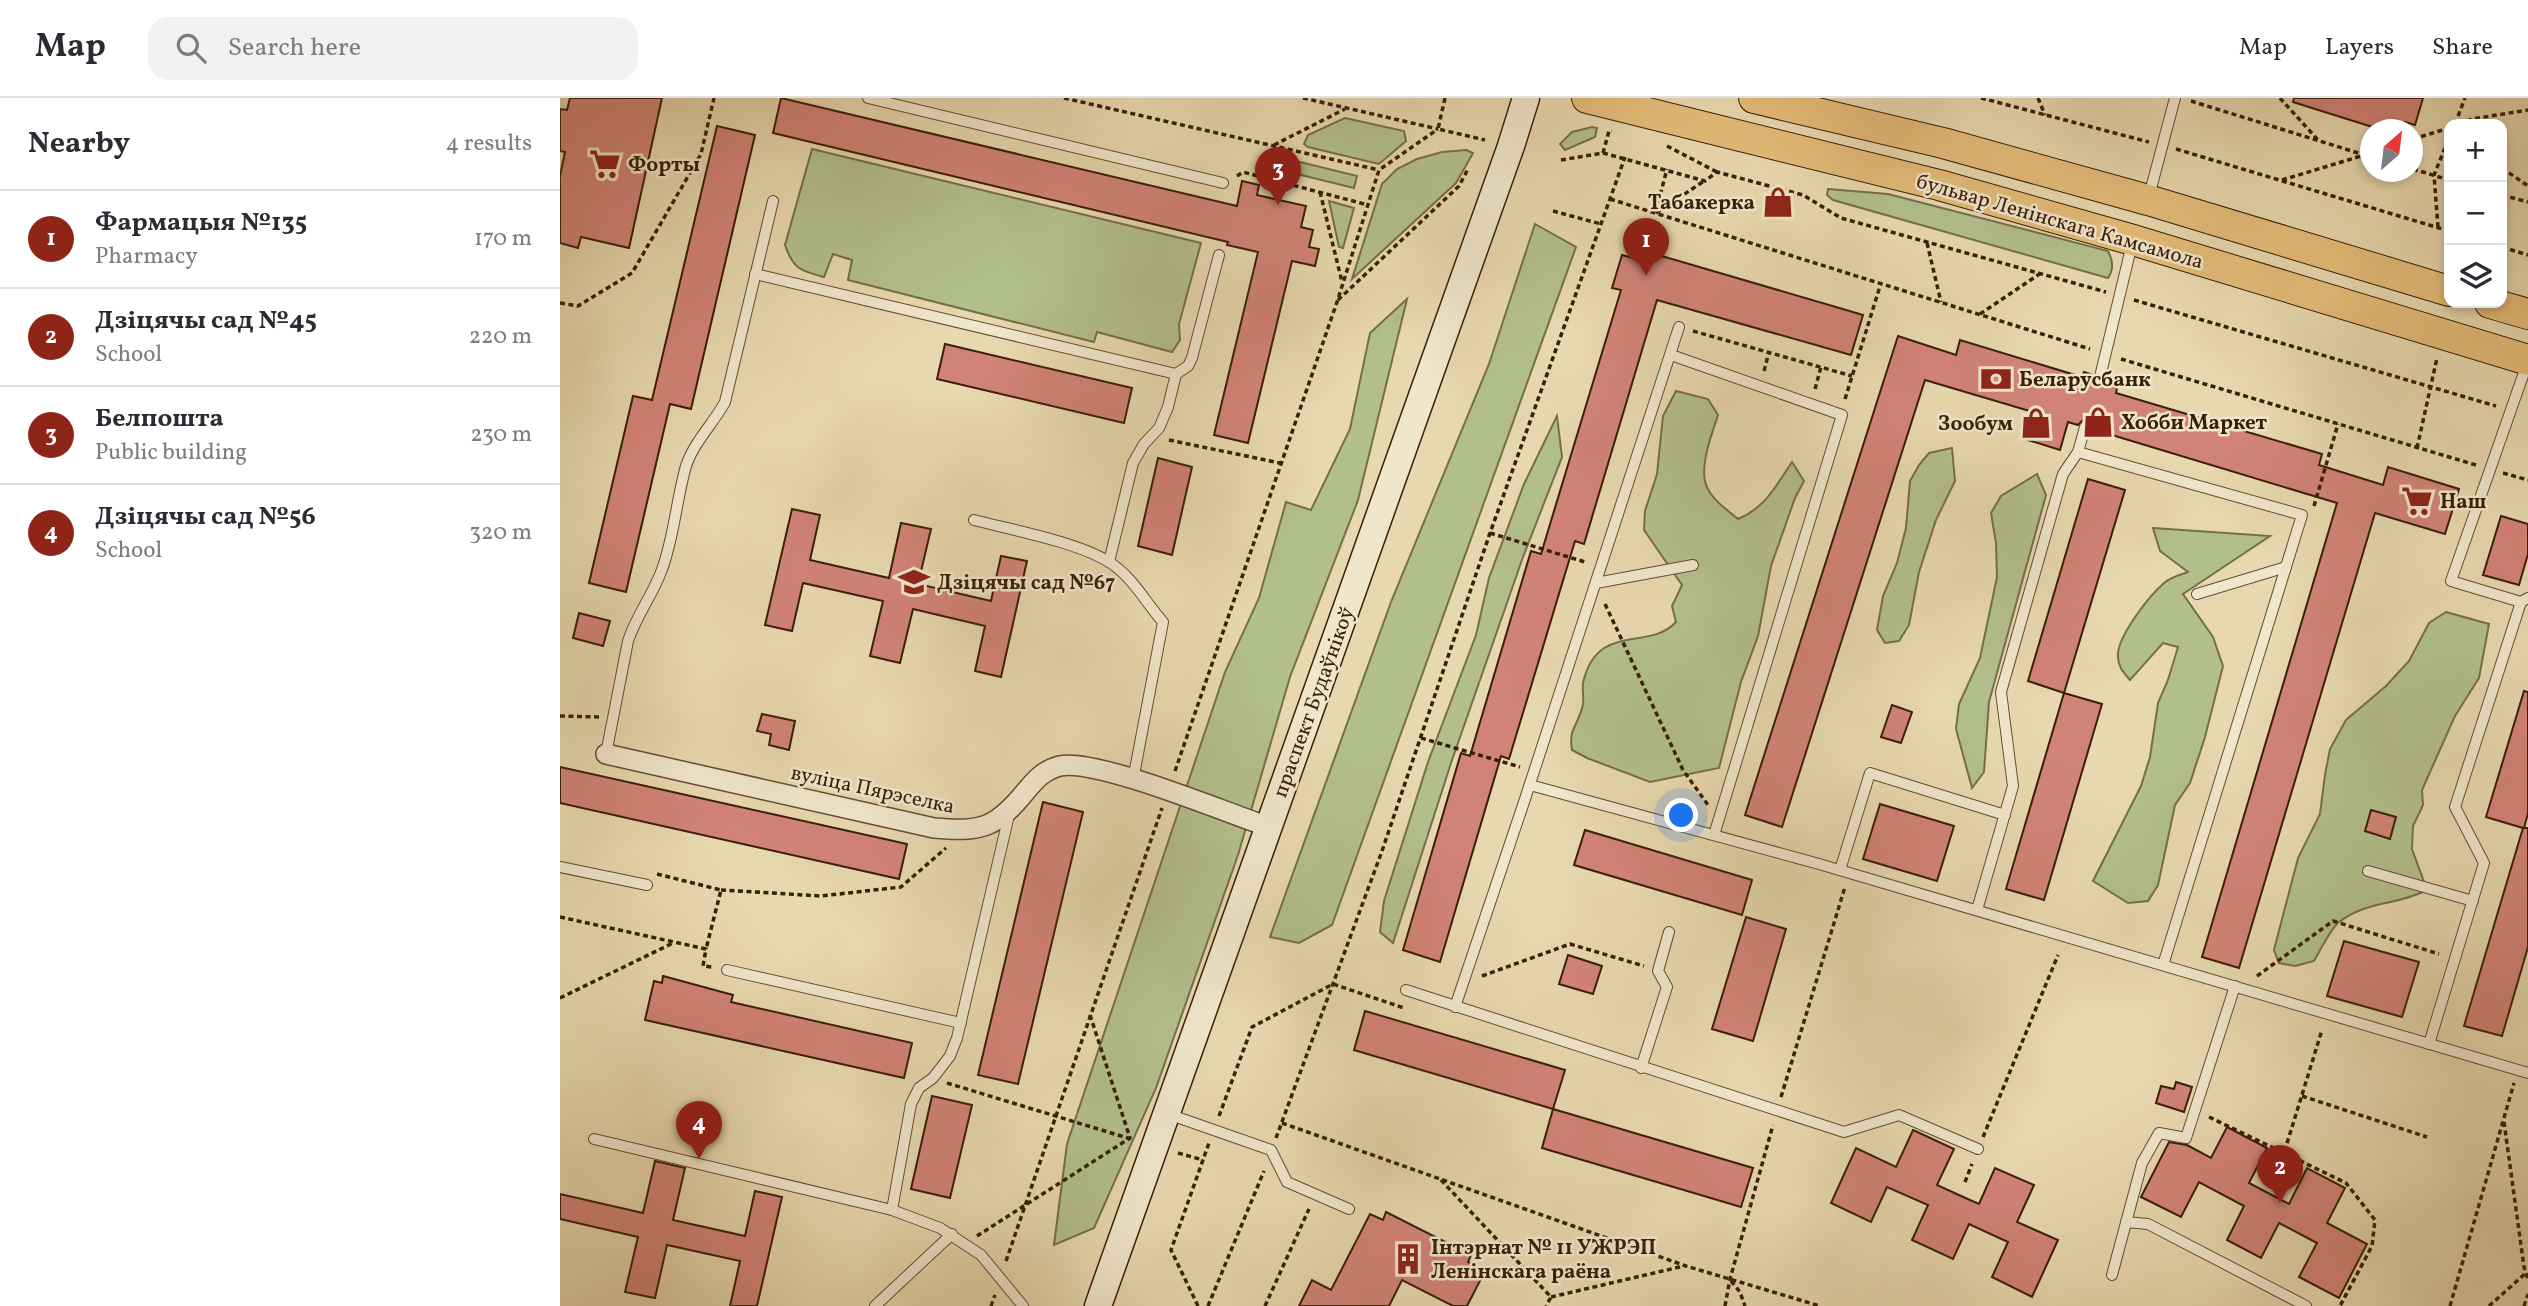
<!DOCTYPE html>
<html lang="en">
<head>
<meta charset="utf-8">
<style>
  :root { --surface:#fff; --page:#f2f2f3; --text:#2b2b33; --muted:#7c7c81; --line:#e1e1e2; --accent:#8f2418 }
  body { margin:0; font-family:Vollkorn,serif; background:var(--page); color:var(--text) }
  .controls { position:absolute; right:21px; top:21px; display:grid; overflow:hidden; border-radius:14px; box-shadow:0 4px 10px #0003 }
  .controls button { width:63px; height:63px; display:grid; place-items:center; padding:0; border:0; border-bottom:2px solid var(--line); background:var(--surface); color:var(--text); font:35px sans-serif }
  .compass { position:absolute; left:1800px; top:21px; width:63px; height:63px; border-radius:50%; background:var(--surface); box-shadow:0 4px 10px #0003; rotate:28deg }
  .you { position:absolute; left:1122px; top:718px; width:24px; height:24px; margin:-18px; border:5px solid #fff; border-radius:50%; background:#1a73e8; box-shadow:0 0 0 10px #1a73e833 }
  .badge { display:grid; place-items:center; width:46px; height:46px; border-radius:50%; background:var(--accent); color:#fff; font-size:23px; font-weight:700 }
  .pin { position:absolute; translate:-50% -58px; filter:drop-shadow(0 2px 4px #0008) }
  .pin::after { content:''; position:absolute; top:37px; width:24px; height:21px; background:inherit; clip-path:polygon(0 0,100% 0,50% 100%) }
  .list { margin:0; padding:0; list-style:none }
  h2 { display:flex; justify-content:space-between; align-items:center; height:91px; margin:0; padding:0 28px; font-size:30px }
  h2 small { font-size:23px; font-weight:400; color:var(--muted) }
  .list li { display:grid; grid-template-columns:46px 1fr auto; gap:21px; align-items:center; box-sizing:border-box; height:98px; padding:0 28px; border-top:2px solid var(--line) }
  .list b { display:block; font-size:26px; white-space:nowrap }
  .list p { margin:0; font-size:23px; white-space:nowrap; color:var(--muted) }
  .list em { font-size:23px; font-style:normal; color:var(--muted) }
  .icon { flex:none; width:38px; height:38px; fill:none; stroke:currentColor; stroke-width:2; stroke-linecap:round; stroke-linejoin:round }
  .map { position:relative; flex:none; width:1968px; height:1208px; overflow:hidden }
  header { display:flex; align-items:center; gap:42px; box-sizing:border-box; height:98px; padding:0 35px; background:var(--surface); border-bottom:2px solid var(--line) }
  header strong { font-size:33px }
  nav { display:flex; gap:38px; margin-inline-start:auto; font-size:24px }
  .search { width:490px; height:63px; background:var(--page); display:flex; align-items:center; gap:18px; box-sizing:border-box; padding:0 24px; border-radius:21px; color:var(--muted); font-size:26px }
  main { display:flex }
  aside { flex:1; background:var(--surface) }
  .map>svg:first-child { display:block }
  .green { fill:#b2bf8d; stroke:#766e4a; stroke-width:2 }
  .building { fill:#d28378; stroke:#391e08; stroke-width:2 }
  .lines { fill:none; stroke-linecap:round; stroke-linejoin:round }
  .lane-casing { stroke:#654c32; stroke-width:12 }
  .street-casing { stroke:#654c32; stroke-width:22 }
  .secondary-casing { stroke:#391e08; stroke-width:29 }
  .primary-casing { stroke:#391e08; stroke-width:32 }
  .path { stroke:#391e08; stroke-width:3.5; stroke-dasharray:5 3.5; stroke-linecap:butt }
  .lane { stroke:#f0e6cb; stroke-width:10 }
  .street { stroke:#f0e6cb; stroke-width:19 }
  .secondary { stroke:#f0e6cb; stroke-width:26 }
  .primary { stroke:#e4bc78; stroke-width:30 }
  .labels { text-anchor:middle; stroke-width:5; stroke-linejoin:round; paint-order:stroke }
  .poi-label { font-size:21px; font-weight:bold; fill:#391e08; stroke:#f0e6cb; text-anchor:start }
  .street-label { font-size:21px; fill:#391e08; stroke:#f0e6cb }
</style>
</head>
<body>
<header>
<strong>Map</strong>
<div class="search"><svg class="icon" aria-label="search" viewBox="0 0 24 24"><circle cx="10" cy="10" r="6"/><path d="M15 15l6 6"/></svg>Search here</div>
<nav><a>Map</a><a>Layers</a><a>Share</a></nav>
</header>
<main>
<aside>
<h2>Nearby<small>4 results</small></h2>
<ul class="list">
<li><span class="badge">1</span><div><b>Фармацыя №135</b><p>Pharmacy</p></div><em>170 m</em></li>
<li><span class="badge">2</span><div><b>Дзіцячы сад №45</b><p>School</p></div><em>220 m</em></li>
<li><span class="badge">3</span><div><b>Белпошта</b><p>Public building</p></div><em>230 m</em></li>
<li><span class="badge">4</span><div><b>Дзіцячы сад №56</b><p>School</p></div><em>320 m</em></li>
</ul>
</aside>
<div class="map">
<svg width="1968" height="1208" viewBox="0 0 1968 1208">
  <rect width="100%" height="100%" fill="#e8d8af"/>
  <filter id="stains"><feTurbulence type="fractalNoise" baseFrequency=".00286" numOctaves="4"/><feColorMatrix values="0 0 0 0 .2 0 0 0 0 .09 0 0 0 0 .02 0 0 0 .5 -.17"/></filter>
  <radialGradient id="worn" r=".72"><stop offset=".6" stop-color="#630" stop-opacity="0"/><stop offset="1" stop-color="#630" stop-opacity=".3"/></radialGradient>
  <g class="green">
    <path d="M785,20L844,33L846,43L819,66L748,49L744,46L748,37Z"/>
    <path d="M1032,29L1037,30L1035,39L1005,52L1000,46L1012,34Z"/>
    <path d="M252,51L641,145L619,226L620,242L612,254L537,234L534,244L288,182L292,162L273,156L264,179C241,173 233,171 225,147Z"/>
    <path d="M906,52L913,55L896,85L792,181L822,86L837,71L857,61L882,54Z"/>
    <path d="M740,64L797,78L794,90L737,76Z"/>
    <path d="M1268,91L1328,96L1548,153C1553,163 1554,171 1548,180L1273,102L1267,97Z"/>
    <path d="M769,103L794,110L783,150L779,149Z"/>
    <path d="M975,126L1016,149L772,827L739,845L710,839L831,504L929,266Z"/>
    <path d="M847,201L798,402L730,579L678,757L596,990L534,1130L494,1147L507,1046L665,574L699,500L726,404L751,412L790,331L810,235Z"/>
    <path d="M1116,293L1148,301L1158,317C1152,335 1141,364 1145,383C1148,399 1166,411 1178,421C1205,410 1216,388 1232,364L1244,383L1235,400L1211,468L1198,538L1181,584L1159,670L1090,684L1027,660L1012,652C1008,630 1019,627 1023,606C1024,599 1022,592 1023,585C1037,523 1088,554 1116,524L1112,508L1122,487L1084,432L1085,413L1097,376L1103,318Z"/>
    <path d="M997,318L1002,359L963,459L891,665L833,845L820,834L824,803L868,664L916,537L929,480L964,386Z"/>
    <path d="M1392,350L1395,383L1376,422L1359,474L1349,527L1339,543L1325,545L1317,532L1323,498L1337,465L1346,430L1350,383L1359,367L1369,355Z"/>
    <path d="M1477,376L1486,397L1429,604L1424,674L1412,690L1396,631L1399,606L1420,560L1437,479L1436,445L1431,415L1441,398Z"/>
    <path d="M1593,430L1710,438L1623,496L1653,539L1663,568L1645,639L1630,685L1615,707L1598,787L1588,803L1568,805L1533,783L1581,688L1590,659L1598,605L1608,582L1618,549L1603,545L1570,582C1564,575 1558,569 1558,559C1556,540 1589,498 1604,485C1611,479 1619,477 1628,474L1600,453Z"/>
    <path d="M1886,514L1929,526L1919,580L1895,618L1862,692L1863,707L1853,728L1852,751L1867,792C1837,808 1806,802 1778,825C1770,832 1760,853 1754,863L1735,868L1719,865L1714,852L1738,760L1760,716L1765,677L1770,651L1786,622L1826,588L1849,563L1869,525Z"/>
  </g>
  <g class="building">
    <path d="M10,0H102L69,150L21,139L18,150L0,145V78L5,54L0,53V11L7,12Z"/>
    <path d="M221,0L677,108L682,83L699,87L697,97L746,108L741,129L753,132L749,149L759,151L755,168L732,163L688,345L654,337L698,154L667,147L668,144L213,35Z"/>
    <path d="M1734,0H1863L1855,27L1845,24L1843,32H1822L1733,4Z"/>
    <path d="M157,28L195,37L131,311L110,306L66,494L29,485L73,298L92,302Z"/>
    <path d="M1095,156L1303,217L1291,257L1097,202L1024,446L1015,443L949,661L941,658L880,864L843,852L901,655L910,658L971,453L981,456L1061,192L1052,190L1062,157L1092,165Z"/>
    <path d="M1338,238L1396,257L1400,242L1522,279L1524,274L1533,277V282L1538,286L1545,284L1557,290L1556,295L1762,356L1759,367L1823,387L1828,369L1899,391L1885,436L1815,415L1679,870L1642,859L1777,405L1532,331V327L1528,322H1523L1518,327L1508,324L1500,352L1465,341L1473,314L1365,282L1222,729L1185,717Z"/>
    <path d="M385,246L572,290L564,325L377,281Z"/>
    <path d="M598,360L632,369L612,457L578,448Z"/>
    <path d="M1528,381L1565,392L1504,595L1468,583Z"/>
    <path d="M232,411L260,417L250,462L329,480L341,425L371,431L358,486L431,503L441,458L467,463L441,579L415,573L425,528L353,511L340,565L310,558L323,503L243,485L232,533L205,527Z"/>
    <path d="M1941,418L1968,426V456L1959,487L1923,477Z"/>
    <path d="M19,515L50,523L43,548L13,540Z"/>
    <path d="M1964,593L1968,594V715L1964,730H1968V849L1942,938L1904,928L1963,730L1926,719Z"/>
    <path d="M1504,595L1542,606L1484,802L1446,791Z"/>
    <path d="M1332,607L1352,614L1341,645L1321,639Z"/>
    <path d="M202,616L235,623L229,652L209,647L211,636L197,633Z"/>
    <path d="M0,669L347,746L339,781L0,705Z"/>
    <path d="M483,704L523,714L458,986L418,977Z"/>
    <path d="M1320,706L1394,728L1377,783L1303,761Z"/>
    <path d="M1811,712L1836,719L1830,741L1805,733Z"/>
    <path d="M1025,732L1192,782L1182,817L1014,767Z"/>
    <path d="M1186,819L1226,831L1193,943L1152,931Z"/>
    <path d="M1784,843L1859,864L1842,919L1767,898Z"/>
    <path d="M1008,857L1042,868L1033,896L999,886Z"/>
    <path d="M103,878L173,897L171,904L352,945L344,980L85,922L94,883L102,885Z"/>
    <path d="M805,913L1005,972L993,1011L794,952Z"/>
    <path d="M1616,984L1632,989L1624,1014L1596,1005L1601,988L1614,991Z"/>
    <path d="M372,998L412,1007L390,1100L351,1091Z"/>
    <path d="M993,1011L1193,1070L1181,1109L982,1050Z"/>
    <path d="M1667,1029L1707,1050L1689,1085L1729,1106L1747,1070L1785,1090L1767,1125L1807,1146L1779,1200L1739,1179L1757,1145L1719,1125L1701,1160L1667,1142L1684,1108L1639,1084L1621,1119L1581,1099L1609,1044L1627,1047L1651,1060Z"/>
    <path d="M1353,1032L1394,1051L1377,1087L1401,1098L1419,1106L1435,1070L1474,1087L1457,1124L1498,1142L1472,1199L1432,1179L1448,1144L1409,1126L1393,1161L1352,1142L1368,1107L1327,1089L1311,1124L1271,1105L1296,1050L1336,1069Z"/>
    <path d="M95,1063L125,1070L113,1122L185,1138L195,1093L222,1099L197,1208H170L180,1163L107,1147L95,1200L65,1194L78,1139L0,1121V1096L83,1115Z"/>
    <path d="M826,1114L911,1157L908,1164L925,1173L907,1208H893L842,1182L829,1208H739L752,1182L771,1192L810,1116L823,1122Z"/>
  </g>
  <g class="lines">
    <defs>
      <g id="lane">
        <path d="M308,0L663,85"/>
        <path d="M1589,98L1615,0"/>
        <path d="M195,176L616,276L608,309L599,330L584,346L573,365L549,464"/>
        <path d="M1111,257L1282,317L1154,737"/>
        <path d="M616,276L628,268L632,260L659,157"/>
        <path d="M1540,279L1572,146"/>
        <path d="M1518,354L1742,417L1603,867"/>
        <path d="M414,422C452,432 517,444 549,464C572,478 586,505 603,524L573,682"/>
        <path d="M1036,485L1133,467"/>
        <path d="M1637,496L1726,469"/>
        <path d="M1961,504L1891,483L1967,266"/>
        <path d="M46,656L68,543C76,518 92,498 101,474C114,441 116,403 126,368C134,344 153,326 165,304L213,103"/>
        <path d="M970,687L1259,766L1968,975"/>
        <path d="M0,769L87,787"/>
        <path d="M1280,772L1310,675L1445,717"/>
        <path d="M1808,773L1913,803"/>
        <path d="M1417,812L1453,688L1441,594L1503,376L1518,354L1525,329"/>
        <path d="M167,872L401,925"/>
        <path d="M846,892L1284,1034L1339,1017L1418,1051"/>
        <path d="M895,909L965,701L1119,229"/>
        <path d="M1869,946L1924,765L1895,709L1961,504L1968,500"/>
        <path d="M1081,970L1107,889L1098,873L1109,834"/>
        <path d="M608,1016L711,1052L727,1084L789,1111"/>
        <path d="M34,1041L332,1112L380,1130L421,1157L463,1208"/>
        <path d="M332,1112L351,1006L359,990L373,980L390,958L397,940L449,717"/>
        <path d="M1566,1124L1588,1126L1746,1208"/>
        <path d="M1552,1177L1582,1065L1599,1035L1626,1040L1675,888"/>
        <path d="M315,1208L392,1136"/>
      </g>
      <path id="street" d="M46,656L374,730C421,734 435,731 466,693C476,681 484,672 500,668C536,660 667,715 709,729"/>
      <path id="secondary" d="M538,1208L951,48L966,0"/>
      <g id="primary">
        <path d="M1027,0L1379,87L1573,142L1968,262"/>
        <path d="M1194,0L1383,45L1588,102L1889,193"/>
        <path d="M1930,205L1968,216"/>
      </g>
    </defs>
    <use href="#lane" class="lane-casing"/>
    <use href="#street" class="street-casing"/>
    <use href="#secondary" class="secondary-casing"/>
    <use href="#primary" class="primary-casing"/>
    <g class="path">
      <path d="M504,0L819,72"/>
      <path d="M743,0L878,31"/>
      <path d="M885,0L878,31L925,42"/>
      <path d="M1421,0L1589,44"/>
      <path d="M1478,0L1485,17"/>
      <path d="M1720,0L1758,42"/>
      <path d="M1631,3L1811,59"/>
      <path d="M1895,26L1905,0"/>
      <path d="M1899,26L1912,21L1968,12"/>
      <path d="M1853,41L1889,30"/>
      <path d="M714,47L785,11"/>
      <path d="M1107,48L1157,74"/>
      <path d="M1616,51L1889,133"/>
      <path d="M1043,55L1049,33H1052"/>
      <path d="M1001,62L1043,55L1145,83L1157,74L1243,97L1281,120L1546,194"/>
      <path d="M1942,70L1968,88"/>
      <path d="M1853,71L1889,82"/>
      <path d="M677,78L683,74L808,107"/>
      <path d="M1722,82L1811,55"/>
      <path d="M723,85L731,53"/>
      <path d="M760,94L782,184"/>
      <path d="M1942,97L1968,104"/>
      <path d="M1050,101L1530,251"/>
      <path d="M993,113L1041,126"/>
      <path d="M1096,113L1107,71"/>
      <path d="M1096,115L1144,83"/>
      <path d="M1878,129L1874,77L1889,40"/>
      <path d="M1367,145L1381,204"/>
      <path d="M1942,149L1968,157"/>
      <path d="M778,202L899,88L908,71"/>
      <path d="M1574,202L1936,308"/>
      <path d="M0,205L18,208L72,175L141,56L154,0"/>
      <path d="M1420,216L1481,175"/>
      <path d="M1133,233L1292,278"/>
      <path d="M1561,261L1916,367"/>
      <path d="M1204,273L1209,254"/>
      <path d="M1255,291L1261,269"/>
      <path d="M1285,301L1321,185"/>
      <path d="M609,342L720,365"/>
      <path d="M1857,350L1877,260"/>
      <path d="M1943,375L1968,382"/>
      <path d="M1754,408L1778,326"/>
      <path d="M930,435L1025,464"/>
      <path d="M1045,506L1123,672L1148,707"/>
      <path d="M0,618L40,619"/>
      <path d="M861,640L960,669"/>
      <path d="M615,673L777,204L819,72L878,31"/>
      <path d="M97,776L161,792L146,851"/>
      <path d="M161,792L261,798L341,789L386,750"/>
      <path d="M0,819L146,851L143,868L152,869"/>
      <path d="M922,878L1010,846L1084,868"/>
      <path d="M1697,878L1773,823L1879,856"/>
      <path d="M0,900L113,845"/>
      <path d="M387,985L571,1041"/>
      <path d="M1742,998L1867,1039"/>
      <path d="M1221,999L1285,789"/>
      <path d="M659,1018L692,929L773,886L844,910"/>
      <path d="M1649,1019L1724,1055L1762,932"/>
      <path d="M1944,1024L1964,1169L1968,1181"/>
      <path d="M722,1025L1126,1168L1260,1208"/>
      <path d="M1423,1039L1498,857"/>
      <path d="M716,1040L822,753L930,435L1065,59"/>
      <path d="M618,1055L643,1062"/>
      <path d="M1724,1055L1786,1085L1815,1122L1812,1148L1780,1208"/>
      <path d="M881,1082L991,1199L986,1208"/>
      <path d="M1405,1084L1412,1066"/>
      <path d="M417,1138L570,1040L530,917"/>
      <path d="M446,1163L602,710"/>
      <path d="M1171,1183L1180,1194L1185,1208"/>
      <path d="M991,1199L1124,1168"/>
      <path d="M431,1208L435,1197"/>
      <path d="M638,1208L611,1152L649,1045"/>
      <path d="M648,1208L704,1073"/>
      <path d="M705,1208L749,1111"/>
      <path d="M1165,1208L1170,1181L1213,1027"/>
      <path d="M1890,1208L1954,985"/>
      <path d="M1929,1208L1966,1175"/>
      <path d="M1964,1208L1968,1196"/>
    </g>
    <use href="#lane" class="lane"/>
    <use href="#street" class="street"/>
    <use href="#secondary" class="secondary"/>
    <use href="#primary" class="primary"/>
  </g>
  <defs>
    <symbol id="supermarket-bare" viewBox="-9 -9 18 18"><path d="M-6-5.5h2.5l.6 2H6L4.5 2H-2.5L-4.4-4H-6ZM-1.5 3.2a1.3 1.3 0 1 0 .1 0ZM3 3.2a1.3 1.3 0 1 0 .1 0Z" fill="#8f2418" stroke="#f0e6cb" stroke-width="2.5" paint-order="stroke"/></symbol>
    <symbol id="shop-bare" viewBox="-9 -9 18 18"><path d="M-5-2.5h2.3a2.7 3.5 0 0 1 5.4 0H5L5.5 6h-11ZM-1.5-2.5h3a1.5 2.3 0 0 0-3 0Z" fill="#8f2418" stroke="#f0e6cb" stroke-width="2.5" paint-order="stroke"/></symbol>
    <symbol id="bank-bare" viewBox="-9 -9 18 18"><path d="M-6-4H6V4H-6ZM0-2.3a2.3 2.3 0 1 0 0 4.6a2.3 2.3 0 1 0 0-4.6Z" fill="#8f2418" stroke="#f0e6cb" stroke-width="2.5" paint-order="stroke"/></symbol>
    <symbol id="school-bare" viewBox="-9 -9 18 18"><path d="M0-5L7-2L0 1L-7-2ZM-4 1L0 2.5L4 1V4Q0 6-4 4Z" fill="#8f2418" stroke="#f0e6cb" stroke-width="2.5" paint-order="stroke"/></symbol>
    <symbol id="building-bare" viewBox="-9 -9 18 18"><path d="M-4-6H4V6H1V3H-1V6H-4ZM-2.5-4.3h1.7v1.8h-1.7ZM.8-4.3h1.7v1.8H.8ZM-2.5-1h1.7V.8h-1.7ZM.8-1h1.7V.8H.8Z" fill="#8f2418" stroke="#f0e6cb" stroke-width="2.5" paint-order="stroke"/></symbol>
  </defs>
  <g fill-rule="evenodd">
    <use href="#supermarket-bare" x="23" y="44" width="44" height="44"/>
    <use href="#shop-bare" x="1196" y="82" width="44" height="44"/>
    <use href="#bank-bare" x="1414" y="259" width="44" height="44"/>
    <use href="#shop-bare" x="1516" y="302" width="44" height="44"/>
    <use href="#shop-bare" x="1454" y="303" width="44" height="44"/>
    <use href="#supermarket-bare" x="1835" y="381" width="44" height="44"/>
    <use href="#school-bare" x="332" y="462" width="44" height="44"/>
    <use href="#building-bare" x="826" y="1139" width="44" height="44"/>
  </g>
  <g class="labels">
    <g class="poi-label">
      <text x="68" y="73">Форты</text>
      <text x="1195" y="111" text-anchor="end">Табакерка</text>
      <text x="1459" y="288">Беларусбанк</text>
      <text x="1561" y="331">Хобби Маркет</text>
      <text x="1453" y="332" text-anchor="end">Зообум</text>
      <text x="1880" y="410">Наш</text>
      <text x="377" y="491">Дзіцячы сад №67</text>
      <text x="871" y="1156">Інтэрнат № 11 УЖРЭП<tspan x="871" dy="24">Ленінскага раёна</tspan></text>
    </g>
    <g class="street-label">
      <text transform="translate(1500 123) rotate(16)" y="7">бульвар Ленінскага Камсамола</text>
      <text transform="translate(753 604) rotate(-70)" y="7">праспект Будаўнікоў</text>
      <text transform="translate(313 691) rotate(12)" y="7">вуліца Пярэселка</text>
    </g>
  </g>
  <rect width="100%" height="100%" filter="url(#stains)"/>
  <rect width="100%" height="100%" fill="url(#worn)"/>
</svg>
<div class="controls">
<button>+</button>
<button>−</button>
<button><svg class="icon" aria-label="layers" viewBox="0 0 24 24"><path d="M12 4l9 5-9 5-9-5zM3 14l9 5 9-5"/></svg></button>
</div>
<svg class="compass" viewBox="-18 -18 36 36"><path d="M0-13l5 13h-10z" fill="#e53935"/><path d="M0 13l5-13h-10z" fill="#7c7c81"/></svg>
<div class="you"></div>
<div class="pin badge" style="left:1086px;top:178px">1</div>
<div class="pin badge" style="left:1720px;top:1105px">2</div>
<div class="pin badge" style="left:718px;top:107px">3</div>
<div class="pin badge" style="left:139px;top:1061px">4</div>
</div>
</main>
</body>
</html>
